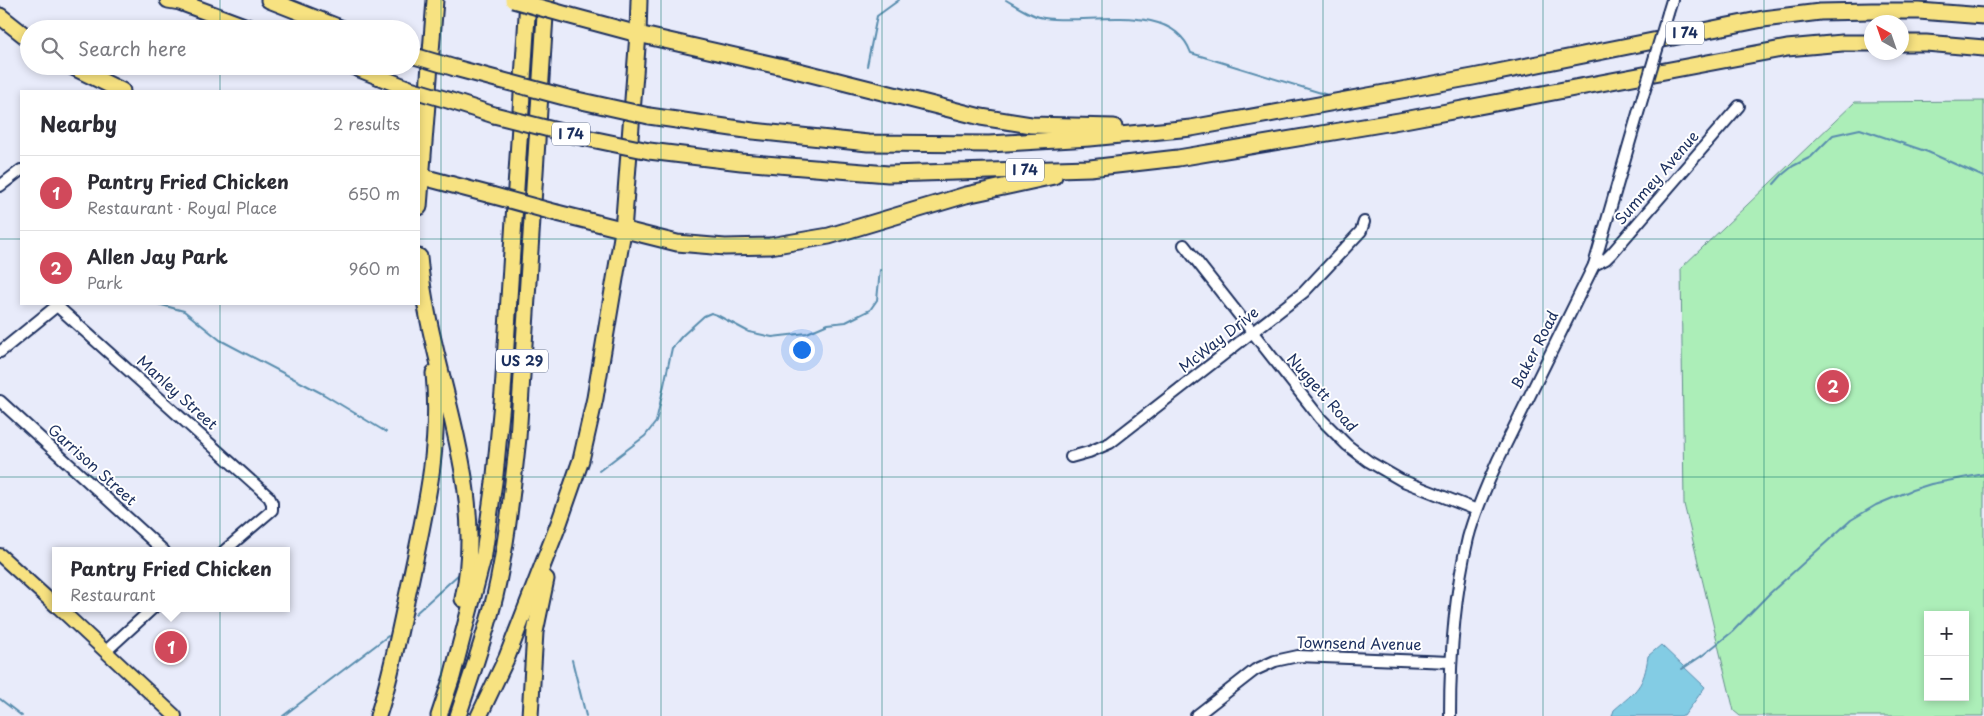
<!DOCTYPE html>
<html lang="en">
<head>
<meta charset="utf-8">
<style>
  :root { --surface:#fff; --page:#f2f2f3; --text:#2b2b33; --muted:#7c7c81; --line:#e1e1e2; --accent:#d1495b }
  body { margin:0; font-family:"Playpen Sans",sans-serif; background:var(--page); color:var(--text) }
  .controls { position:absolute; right:15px; bottom:15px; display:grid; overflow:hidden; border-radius:0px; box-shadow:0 2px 8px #0003 }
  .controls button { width:45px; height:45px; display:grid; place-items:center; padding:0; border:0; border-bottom:1px solid var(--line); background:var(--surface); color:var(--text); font:25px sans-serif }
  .compass { position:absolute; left:1864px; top:15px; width:45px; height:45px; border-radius:50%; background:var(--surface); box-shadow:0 2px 8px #0003; rotate:320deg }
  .you { position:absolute; left:801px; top:349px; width:18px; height:18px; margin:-12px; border:4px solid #fff; border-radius:50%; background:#1a73e8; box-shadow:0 0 0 8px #1a73e833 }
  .badge { display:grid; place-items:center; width:32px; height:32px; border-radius:50%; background:var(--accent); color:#fff; font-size:16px; font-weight:700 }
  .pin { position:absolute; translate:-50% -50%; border:2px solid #fff; box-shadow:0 1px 5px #0006 }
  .popup { position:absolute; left:52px; top:547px; width:238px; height:65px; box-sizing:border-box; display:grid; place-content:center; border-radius:0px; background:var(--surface); filter:drop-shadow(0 1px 4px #0005); font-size:16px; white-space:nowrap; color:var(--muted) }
  .popup b { font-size:19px; color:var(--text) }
  .popup::after { content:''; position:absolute; left:50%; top:100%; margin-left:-10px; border:10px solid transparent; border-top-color:var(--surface) }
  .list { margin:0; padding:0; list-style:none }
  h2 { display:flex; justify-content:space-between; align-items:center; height:65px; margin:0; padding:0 20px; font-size:21px }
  h2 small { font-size:16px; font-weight:400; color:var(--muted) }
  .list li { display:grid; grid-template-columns:32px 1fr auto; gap:15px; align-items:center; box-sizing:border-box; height:75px; padding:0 20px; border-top:1px solid var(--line) }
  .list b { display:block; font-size:19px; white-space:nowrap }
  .list p { margin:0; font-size:16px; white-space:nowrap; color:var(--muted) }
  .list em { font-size:16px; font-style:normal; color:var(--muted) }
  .icon { flex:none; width:28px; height:28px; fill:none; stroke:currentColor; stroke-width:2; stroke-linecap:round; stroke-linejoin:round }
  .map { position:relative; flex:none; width:1984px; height:716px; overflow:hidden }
  .search { position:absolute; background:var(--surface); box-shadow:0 2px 8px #0003; left:20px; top:20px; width:400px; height:55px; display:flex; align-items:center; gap:12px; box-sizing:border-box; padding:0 18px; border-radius:28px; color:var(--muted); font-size:19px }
  .panel { position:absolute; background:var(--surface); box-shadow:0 2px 8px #0003; left:20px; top:90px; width:400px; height:215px; border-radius:0px }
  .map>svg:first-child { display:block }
  .green { fill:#aceeb8; stroke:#648e8b; fill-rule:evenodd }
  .water { fill:#83cce4; stroke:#598dae }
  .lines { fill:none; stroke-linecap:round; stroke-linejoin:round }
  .stream { stroke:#598dae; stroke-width:2 }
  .minor-casing { stroke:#1b2f5e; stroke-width:14 }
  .major-casing { stroke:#1b2f5e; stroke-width:16 }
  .highway-casing { stroke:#1b2f5e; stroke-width:19 }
  .minor { stroke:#fff; stroke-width:10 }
  .major { stroke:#f7e281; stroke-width:12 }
  .highway { stroke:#f7e281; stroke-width:15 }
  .minor-bridge-casing { stroke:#1b2f5e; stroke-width:14; stroke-linecap:butt }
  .highway-bridge-casing { stroke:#1b2f5e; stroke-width:19; stroke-linecap:butt }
  .minor-bridge { stroke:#fff; stroke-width:10 }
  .highway-bridge { stroke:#f7e281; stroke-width:15 }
  .grid { fill:none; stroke:#0f766e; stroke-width:1; stroke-opacity:0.55 }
  .labels { text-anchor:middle; stroke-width:4; stroke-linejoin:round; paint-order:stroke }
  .shield { fill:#fff; stroke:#5f6d8e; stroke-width:1 }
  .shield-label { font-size:14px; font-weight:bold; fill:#1b2f5e }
  .street-label { font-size:15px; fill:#1b2f5e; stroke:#fff }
</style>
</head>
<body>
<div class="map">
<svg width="1984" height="716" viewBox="0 0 1984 716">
  <rect width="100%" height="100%" fill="#e8ebfa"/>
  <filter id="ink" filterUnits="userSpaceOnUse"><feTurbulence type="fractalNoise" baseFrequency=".02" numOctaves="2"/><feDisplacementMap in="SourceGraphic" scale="10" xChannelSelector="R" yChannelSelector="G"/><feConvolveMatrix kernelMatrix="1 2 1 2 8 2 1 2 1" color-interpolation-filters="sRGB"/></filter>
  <g filter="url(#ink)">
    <path class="green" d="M1984,101V716H1740L1734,711L1684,504L1681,268L1855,102ZM1928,615H1965V697H1928Z"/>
    <path class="water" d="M1661,645L1705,687L1684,716H1612L1614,710C1637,690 1644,687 1648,656Z"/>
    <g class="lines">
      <g class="stream">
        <path d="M1006,0C1018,7 1031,16 1044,18C1088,25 1172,0 1191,53L1331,96"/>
        <path d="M867,66L877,16L899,0"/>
        <path d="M1774,184L1782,175L1793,166L1811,157L1833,135L1860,129L1928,152L1984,177"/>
        <path d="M158,304L184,311L220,340L323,394L386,432"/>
        <path d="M599,471L645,436L656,422L672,348L682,336L704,316L711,313L717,315L749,332L772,337L807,333L828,324L846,322L870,310L877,300L880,270"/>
        <path d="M415,614L459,574"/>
        <path d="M572,660L586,716"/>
        <path d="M1682,669L1703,655L1732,632L1769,594L1851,520L1876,505L1912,490L1931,484L1984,474"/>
        <path d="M0,699L22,716"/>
        <path d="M283,716L388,636"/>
      </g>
      <defs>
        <g id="minor">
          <path d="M1668,13L1672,0"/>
          <path d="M0,186L21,170"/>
          <path d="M1184,245L1320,418L1347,445L1368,461L1401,480L1477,510"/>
          <path d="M1594,265L1606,259L1612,253L1739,106"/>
          <path d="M57,306L269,497L272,503V510L224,551"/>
          <path d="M0,352L59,304"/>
          <path d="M0,401L164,551"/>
          <path d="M1071,457L1089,452L1110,443L1304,292L1361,231L1364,222"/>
          <path d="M106,651L153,608"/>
          <path d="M1196,716L1255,670L1275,661L1298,656L1450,662"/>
          <path d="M1450,716C1450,656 1454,596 1468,538C1475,511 1487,485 1498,460L1594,265L1643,96"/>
        </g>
        <g id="major">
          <path d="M0,555L56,606"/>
          <path d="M59,608L175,716"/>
        </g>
        <g id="highway">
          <path d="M168,0L180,2L252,29"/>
          <path d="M269,0L343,29"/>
          <path d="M567,15L638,34L783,67L981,117L1031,125L1114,127"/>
          <path d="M0,16L29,39"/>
          <path d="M1902,43H1926L1984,48"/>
          <path d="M71,66L122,91"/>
          <path d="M352,66L407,88"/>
          <path d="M455,68L500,80"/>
          <path d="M451,101L494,115"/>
          <path d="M649,116L753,131L868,143L989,144L1090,138L1191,128L1473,77L1763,19L1820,12L1872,11H1919L1984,16"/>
          <path d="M649,151L741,162L888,174L1090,168L1178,158L1399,121L1787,48L1842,43H1872"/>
          <path d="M419,176L491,195"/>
          <path d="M419,207L435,0"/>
          <path d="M557,213L677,243L725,247L770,246L829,236L966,195L1054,176"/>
          <path d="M419,257C429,372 488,481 463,599"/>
          <path d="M378,716C392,673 400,628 410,583C425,512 441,447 434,373"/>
          <path d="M439,716L452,677L484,554L495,475L503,392L528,0"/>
          <path d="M458,716C471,676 485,637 495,596C507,544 512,490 518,438L546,0"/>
          <path d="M479,716L507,657L559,523L581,460L595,398L623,231L638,34L639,0"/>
          <path d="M530,716L535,632L546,579"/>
        </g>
      </defs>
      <use href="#minor" class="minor-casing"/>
      <use href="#major" class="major-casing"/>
      <use href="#highway" class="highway-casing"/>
      <use href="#minor" class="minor"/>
      <use href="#major" class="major"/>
      <use href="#highway" class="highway"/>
      <defs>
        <path id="minor-bridge" d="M1643,96L1668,13"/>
        <g id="highway-bridge">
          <path d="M513,0L567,15"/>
          <path d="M411,55L455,68"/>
          <path d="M500,80L568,98L649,116"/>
          <path d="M407,88L451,101"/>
          <path d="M494,115L577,136L649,151"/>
          <path d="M491,195L557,213"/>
        </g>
      </defs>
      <use href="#minor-bridge" class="minor-bridge-casing"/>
      <use href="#highway-bridge" class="highway-bridge-casing"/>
      <use href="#minor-bridge" class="minor-bridge"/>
      <use href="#highway-bridge" class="highway-bridge"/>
    </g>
  </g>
  <path class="grid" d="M220,0V29M441,0V716M661,0V716M882,0V716M1102,0V716M1323,0V716M1543,0V716M1764,0V716M220,66V91M0,239H21M419,239H1984M220,304V716M0,477H1984"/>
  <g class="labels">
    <g class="shield">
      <rect x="1666" y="21.5" width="38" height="23" rx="4"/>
      <rect x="552" y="122.5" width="38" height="23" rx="4"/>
      <rect x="1006" y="158.5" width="38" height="23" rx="4"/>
      <rect x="496" y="349.5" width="52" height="23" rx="4"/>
    </g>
    <g class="shield-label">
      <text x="1685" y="38">I 74</text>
      <text x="571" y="139">I 74</text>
      <text x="1025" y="175">I 74</text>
      <text x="522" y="366">US 29</text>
    </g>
    <g class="street-label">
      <text transform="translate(1657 178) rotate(-49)" y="5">Summey Avenue</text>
      <text transform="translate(1219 340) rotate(-38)" y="5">McWay Drive</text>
      <text transform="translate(1535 350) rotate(-63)" y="5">Baker Road</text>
      <text transform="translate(177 393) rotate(42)" y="5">Manley Street</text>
      <text transform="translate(1322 393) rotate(49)" y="5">Nuggett Road</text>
      <text transform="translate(92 465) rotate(42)" y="5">Garrison Street</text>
      <text transform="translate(1359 644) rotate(1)" y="5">Townsend Avenue</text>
    </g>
  </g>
</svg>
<div class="controls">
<button>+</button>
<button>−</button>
</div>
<svg class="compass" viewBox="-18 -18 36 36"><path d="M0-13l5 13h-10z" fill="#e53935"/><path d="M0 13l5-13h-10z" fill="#7c7c81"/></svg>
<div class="you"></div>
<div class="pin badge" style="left:171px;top:647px">1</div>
<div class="popup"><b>Pantry Fried Chicken</b>Restaurant</div>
<div class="pin badge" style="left:1833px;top:386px">2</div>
<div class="search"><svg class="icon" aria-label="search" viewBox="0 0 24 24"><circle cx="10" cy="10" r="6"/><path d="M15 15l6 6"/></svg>Search here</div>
<section class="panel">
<h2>Nearby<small>2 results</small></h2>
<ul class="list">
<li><span class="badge">1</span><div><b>Pantry Fried Chicken</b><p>Restaurant · Royal Place</p></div><em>650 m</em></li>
<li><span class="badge">2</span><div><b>Allen Jay Park</b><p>Park</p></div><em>960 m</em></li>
</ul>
</section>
</div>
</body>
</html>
